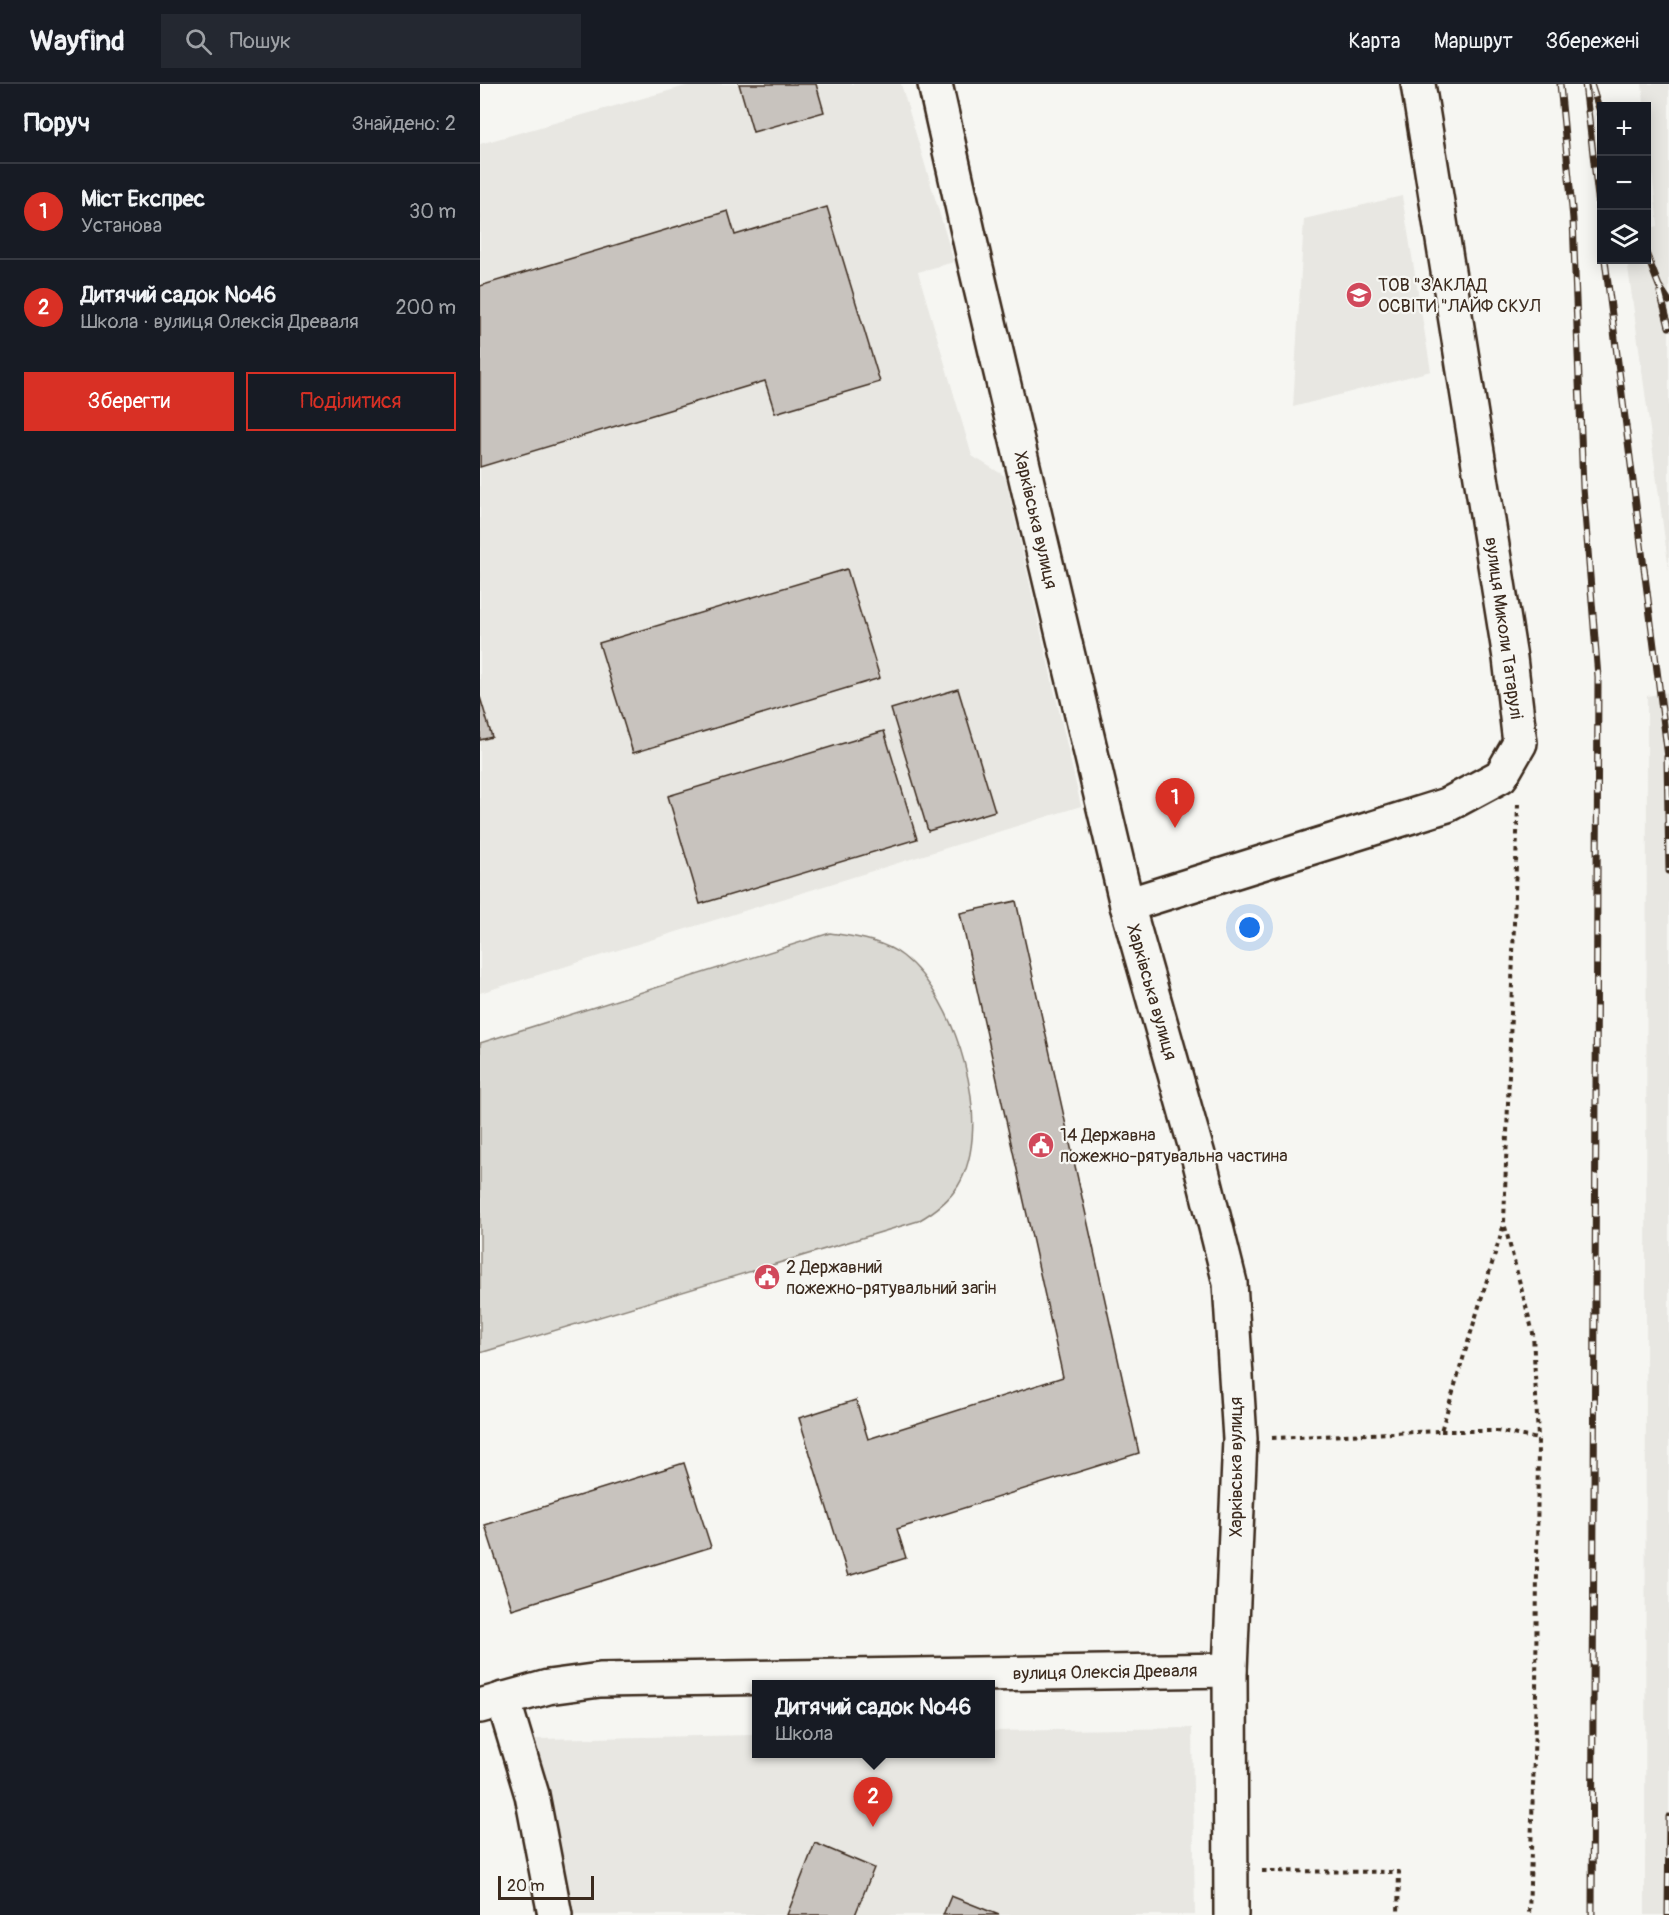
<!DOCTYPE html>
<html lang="uk">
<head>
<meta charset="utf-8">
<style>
  :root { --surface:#171b24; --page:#242831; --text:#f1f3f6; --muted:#9ea1a6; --line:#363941; --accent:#d93025 }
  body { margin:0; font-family:Pangolin,sans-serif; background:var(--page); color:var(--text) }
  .controls { position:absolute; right:18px; top:18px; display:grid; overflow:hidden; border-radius:0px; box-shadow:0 3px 15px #0003 }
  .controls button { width:54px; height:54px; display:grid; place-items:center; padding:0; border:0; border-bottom:2px solid var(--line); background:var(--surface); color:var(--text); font:30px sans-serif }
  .scale { position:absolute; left:18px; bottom:15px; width:96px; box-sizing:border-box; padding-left:6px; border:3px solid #3b2a1e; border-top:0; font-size:16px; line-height:21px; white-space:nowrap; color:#3b2a1e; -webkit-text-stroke:4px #f6f6f2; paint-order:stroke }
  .you { position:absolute; left:770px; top:844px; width:21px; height:21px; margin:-15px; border:4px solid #fff; border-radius:50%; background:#1a73e8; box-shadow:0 0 0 9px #1a73e833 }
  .badge { display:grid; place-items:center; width:39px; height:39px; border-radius:50%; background:var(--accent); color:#fff; font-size:20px; font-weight:700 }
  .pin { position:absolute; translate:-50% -50px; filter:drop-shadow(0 2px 3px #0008) }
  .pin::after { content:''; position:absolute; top:32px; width:21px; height:18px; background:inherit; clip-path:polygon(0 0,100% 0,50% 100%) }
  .popup { position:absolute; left:272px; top:1596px; width:243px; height:78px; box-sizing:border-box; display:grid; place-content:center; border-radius:0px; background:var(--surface); filter:drop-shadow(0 2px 4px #0005); font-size:20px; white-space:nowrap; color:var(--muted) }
  .popup b { font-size:22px; color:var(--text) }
  .popup::after { content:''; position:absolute; left:50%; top:100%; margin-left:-12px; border:12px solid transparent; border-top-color:var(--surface) }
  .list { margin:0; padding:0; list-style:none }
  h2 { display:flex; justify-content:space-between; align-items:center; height:78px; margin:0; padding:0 24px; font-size:26px }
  h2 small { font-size:20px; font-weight:400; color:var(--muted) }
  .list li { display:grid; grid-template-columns:39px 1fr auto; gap:18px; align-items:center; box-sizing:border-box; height:96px; padding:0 24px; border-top:2px solid var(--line) }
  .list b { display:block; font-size:22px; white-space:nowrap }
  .list p { margin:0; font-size:20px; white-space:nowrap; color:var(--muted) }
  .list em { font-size:20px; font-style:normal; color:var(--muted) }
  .actions { display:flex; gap:12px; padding:18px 24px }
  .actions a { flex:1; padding:14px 0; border:2px solid var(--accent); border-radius:0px; text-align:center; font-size:21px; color:var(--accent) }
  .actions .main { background:var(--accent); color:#fff }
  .icon { flex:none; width:33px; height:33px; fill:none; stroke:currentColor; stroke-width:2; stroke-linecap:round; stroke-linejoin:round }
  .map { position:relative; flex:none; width:1189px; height:1831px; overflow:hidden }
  header { display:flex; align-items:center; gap:36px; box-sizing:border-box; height:84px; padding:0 30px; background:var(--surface); border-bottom:2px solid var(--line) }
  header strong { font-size:28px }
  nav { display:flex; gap:33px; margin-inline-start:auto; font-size:21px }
  .search { width:420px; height:54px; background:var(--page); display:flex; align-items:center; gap:15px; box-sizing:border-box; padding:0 21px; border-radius:0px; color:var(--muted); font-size:22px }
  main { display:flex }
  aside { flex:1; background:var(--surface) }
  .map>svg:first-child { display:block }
  .built { fill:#e8e7e2 }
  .green { fill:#dad9d3; stroke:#8a8278; stroke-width:1.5 }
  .building { fill:#c8c3be; stroke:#3b2a1e; stroke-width:1.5 }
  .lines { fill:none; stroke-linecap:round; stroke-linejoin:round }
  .minor-casing { stroke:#3b2a1e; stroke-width:38 }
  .path { stroke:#3b2a1e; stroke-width:4; stroke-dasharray:4.5 4.5; stroke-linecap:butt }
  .minor { stroke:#f6f6f2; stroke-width:33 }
  .rail-casing { stroke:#3b2a1e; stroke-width:7 }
  .rail { stroke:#f6f6f2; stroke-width:4.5; stroke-dasharray:14; stroke-linecap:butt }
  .labels { text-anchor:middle; stroke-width:4.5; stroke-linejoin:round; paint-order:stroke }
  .poi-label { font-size:18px; fill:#3b2a1e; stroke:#f6f6f2; text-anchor:start }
  .street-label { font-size:18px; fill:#3b2a1e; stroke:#f6f6f2 }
</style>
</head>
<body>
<header>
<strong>Wayfind</strong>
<div class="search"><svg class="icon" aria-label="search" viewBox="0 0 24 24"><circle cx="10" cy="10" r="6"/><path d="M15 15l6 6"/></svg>Пошук</div>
<nav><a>Карта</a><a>Маршрут</a><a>Збережені</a></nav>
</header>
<main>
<aside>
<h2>Поруч<small>Знайдено: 2</small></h2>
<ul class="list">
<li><span class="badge">1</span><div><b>Міст Експрес</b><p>Установа</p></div><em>30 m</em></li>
<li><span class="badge">2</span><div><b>Дитячий садок №46</b><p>Школа · вулиця Олексія Древаля</p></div><em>200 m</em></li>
</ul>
<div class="actions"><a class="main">Зберегти</a><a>Поділитися</a></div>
</aside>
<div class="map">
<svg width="1189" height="1831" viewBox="0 0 1189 1831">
  <rect width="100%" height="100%" fill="#f6f6f2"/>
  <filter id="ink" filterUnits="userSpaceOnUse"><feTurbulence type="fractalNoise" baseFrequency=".0167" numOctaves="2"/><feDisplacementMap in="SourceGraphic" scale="12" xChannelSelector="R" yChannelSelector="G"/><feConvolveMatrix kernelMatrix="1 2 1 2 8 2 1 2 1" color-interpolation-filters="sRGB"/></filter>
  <g filter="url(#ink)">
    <g class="built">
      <path d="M213,0H421L474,178L438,188L492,372L525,392L601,722L0,909V60Z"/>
      <path d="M1162,0H1189V486L1147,176H1166L1167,145L1178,142Z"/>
      <path d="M922,112L951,287L813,323L824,135Z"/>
      <path d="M1189,608V1831H1165L1167,612Z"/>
      <path d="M712,1644L715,1831H89L56,1655L276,1651V1670H510V1647Z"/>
    </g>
    <path class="green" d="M350,849C375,853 403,856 423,872C477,914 515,1041 478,1102C468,1118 454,1128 438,1137L0,1269V959Z"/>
    <g class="building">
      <path d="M259,0H336L344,28L273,48Z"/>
      <path d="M347,123L400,298L295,329L285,297L0,383V202L248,127L255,151Z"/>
      <path d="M367,485L400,594L153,669L119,559Z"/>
      <path d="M478,605L515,727L448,747L411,625Z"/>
      <path d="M0,613L12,653L0,656Z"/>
      <path d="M404,647L437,755L220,820L188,712Z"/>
      <path d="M536,817L659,1369L417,1445L426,1474L368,1492L319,1334L376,1316L388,1355L583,1293L480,829Z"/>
      <path d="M204,1379L231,1463L32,1525L5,1441Z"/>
      <path d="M335,1759L394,1784L375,1831H307Z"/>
      <path d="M471,1812L519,1831H463Z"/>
    </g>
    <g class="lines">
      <defs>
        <g id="minor">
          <path d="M455,0L495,179L647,821L718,1071L750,1199L760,1355L750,1586L751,1831"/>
          <path d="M647,821L967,721L1021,692L1040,659L1030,574L938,0"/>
          <path d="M23,1615L52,1711L75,1831"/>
          <path d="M0,1622L68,1603L120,1596L750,1586"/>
        </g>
      </defs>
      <use href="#minor" class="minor-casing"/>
      <g class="path">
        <path d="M1038,720L1024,1139L1053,1249L1058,1355"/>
        <path d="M961,1347H1017L1058,1355L1056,1609L1049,1831"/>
        <path d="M792,1354L961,1347L1024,1140"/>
        <path d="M782,1787L919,1788L918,1831"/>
      </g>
      <use href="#minor" class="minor"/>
      <defs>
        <g id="rail">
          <path d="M1080,0L1093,135L1103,404L1118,593L1112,1831"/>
          <path d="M1105,0L1122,148"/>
          <path d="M1111,0L1122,34"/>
          <path d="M1166,169L1179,202L1189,217"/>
          <path d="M1125,176L1189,681"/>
          <path d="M1180,208L1189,243"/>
          <path d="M1187,673L1189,787"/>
          <path d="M1188,1831L1189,1733"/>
        </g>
      </defs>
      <use href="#rail" class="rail-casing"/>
      <use href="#rail" class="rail"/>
    </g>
  </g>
  <defs>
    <symbol id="school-disc" viewBox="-11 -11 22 22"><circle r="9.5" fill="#d1495b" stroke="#f6f6f2"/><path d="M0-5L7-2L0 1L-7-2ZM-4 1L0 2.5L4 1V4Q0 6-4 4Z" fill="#fff"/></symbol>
    <symbol id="civic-disc" viewBox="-11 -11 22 22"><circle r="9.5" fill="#d1495b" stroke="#f6f6f2"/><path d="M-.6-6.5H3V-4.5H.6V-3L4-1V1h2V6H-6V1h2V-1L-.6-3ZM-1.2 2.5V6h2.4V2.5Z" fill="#fff"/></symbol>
  </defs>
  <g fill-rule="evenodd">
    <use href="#school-disc" x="864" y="196" width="30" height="30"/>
    <use href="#civic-disc" x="546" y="1046" width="30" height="30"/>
    <use href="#civic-disc" x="272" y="1178" width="30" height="30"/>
  </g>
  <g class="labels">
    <g class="poi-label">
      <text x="898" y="207">ТОВ "ЗАКЛАД<tspan x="898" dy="21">ОСВІТИ "ЛАЙФ СКУЛ</tspan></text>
      <text x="580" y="1057">14 Державна<tspan x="580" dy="21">пожежно-рятувальна частина</tspan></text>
      <text x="306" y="1189">2 Державний<tspan x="306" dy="21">пожежно-рятувальний загін</tspan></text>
    </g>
    <g class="street-label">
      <text transform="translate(556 436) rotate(77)" y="6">Харківська вулиця</text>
      <text transform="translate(1024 544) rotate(82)" y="6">вулиця Миколи Татарулі</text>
      <text transform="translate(672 908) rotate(74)" y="6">Харківська вулиця</text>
      <text transform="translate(756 1383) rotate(-90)" y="6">Харківська вулиця</text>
      <text transform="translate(625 1588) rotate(-1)" y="6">вулиця Олексія Древаля</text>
    </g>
  </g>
</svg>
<div class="controls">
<button>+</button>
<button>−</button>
<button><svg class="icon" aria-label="layers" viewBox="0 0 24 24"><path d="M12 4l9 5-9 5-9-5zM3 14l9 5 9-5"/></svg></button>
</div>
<div class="scale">20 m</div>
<div class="you"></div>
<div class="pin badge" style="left:695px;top:744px">1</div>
<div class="pin badge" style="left:393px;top:1743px">2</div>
<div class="popup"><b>Дитячий садок №46</b>Школа</div>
</div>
</main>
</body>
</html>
